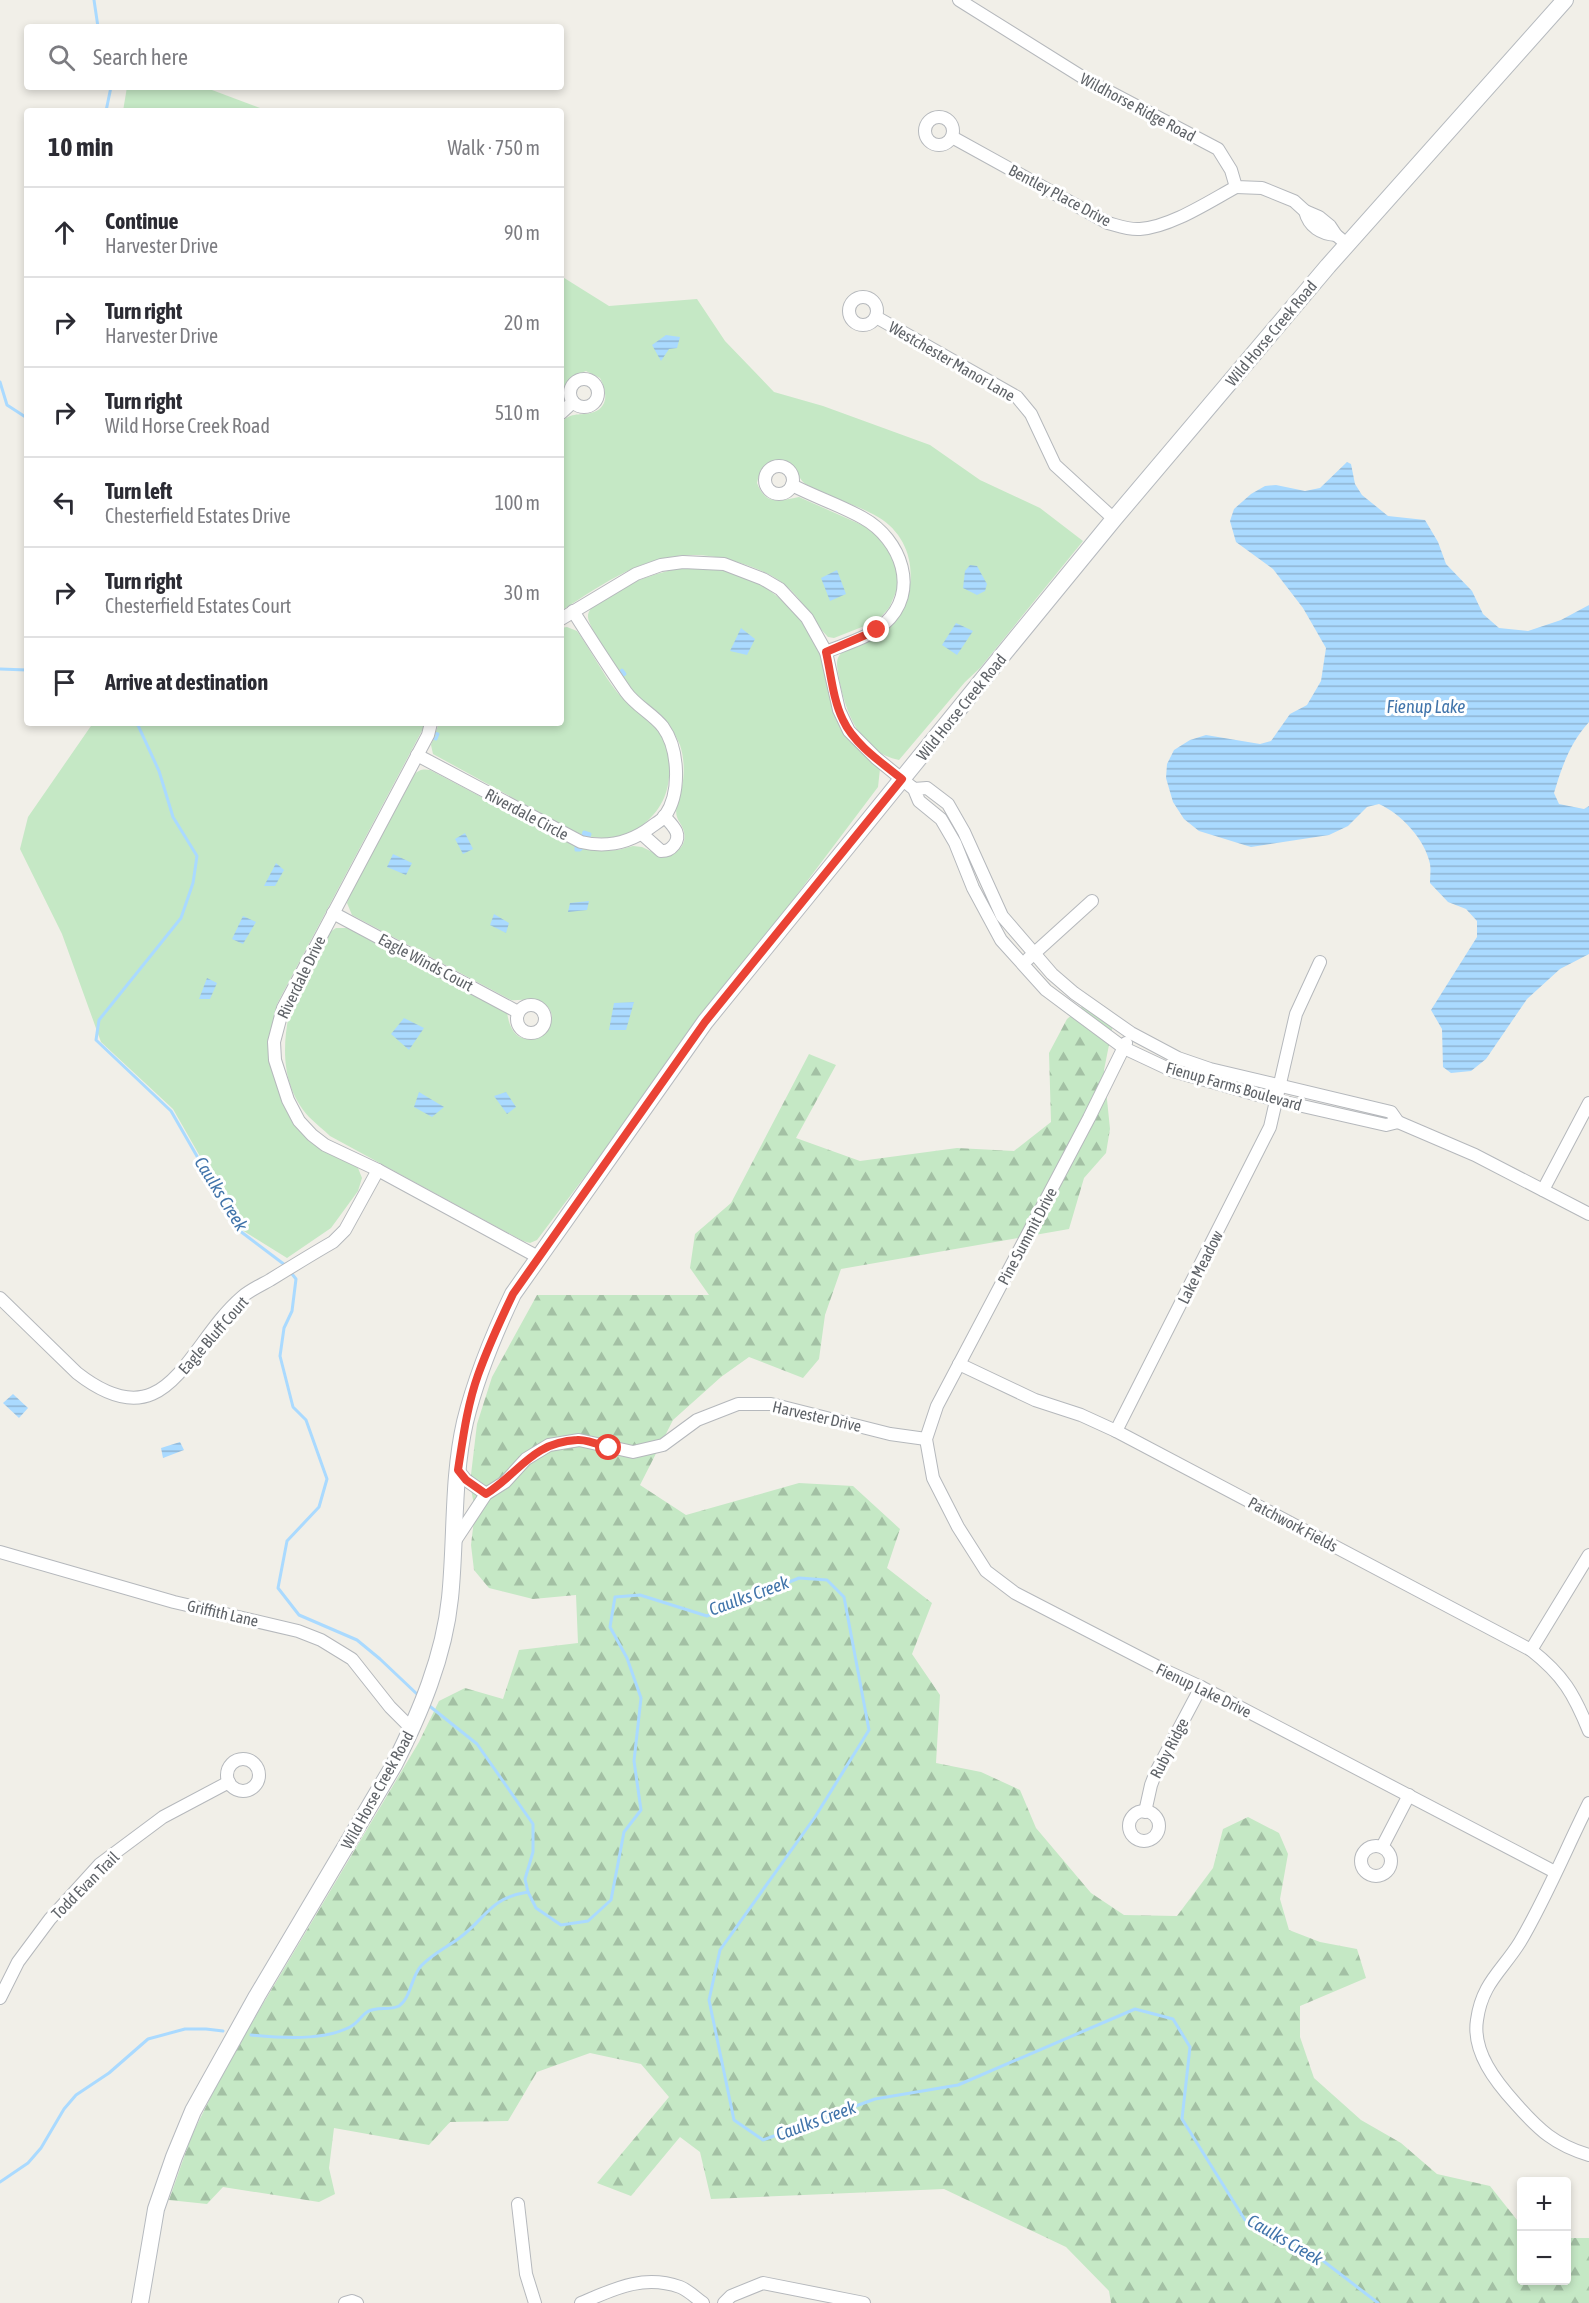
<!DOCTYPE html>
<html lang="en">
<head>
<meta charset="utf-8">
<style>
  :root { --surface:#fff; --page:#f7f7f7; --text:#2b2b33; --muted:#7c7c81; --line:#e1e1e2 }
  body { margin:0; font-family:"Asap Condensed",sans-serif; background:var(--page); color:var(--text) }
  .controls { position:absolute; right:18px; bottom:18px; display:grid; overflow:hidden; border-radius:6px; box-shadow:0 3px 9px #0003 }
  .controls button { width:54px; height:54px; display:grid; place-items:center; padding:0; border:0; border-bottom:2px solid var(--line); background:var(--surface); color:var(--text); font:30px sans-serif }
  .stop { position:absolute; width:18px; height:18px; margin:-14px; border:4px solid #ea4335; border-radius:50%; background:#fff }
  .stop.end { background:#ea4335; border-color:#fff; box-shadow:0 2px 6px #0008 }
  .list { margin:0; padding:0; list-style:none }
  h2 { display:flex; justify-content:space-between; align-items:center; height:78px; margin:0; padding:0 24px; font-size:26px }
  h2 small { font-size:20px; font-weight:400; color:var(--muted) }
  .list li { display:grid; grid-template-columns:39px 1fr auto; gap:18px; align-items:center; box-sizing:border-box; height:90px; padding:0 24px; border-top:2px solid var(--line) }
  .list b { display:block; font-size:22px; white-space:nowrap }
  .list p { margin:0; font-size:20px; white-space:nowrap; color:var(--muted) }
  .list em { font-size:20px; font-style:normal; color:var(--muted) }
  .icon { flex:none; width:33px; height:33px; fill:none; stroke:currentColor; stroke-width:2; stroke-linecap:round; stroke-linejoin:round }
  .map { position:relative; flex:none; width:1589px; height:2303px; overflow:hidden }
  .search { position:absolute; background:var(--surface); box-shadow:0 3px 9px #0003; left:24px; top:24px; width:540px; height:66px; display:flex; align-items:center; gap:15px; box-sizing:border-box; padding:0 21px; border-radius:6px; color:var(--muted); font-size:22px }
  .panel { position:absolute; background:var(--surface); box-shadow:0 3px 9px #0003; left:24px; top:108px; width:540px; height:618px; border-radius:6px }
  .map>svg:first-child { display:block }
  .green { fill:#c5e8c5 }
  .forest { fill:url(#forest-firs) }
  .water { fill:url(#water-rules) }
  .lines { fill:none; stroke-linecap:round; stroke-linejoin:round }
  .stream { stroke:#aadaff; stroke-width:3 }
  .street-casing { stroke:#b5b8bc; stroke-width:14 }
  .secondary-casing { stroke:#b6babf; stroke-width:18 }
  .street { stroke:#fff; stroke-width:12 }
  .secondary { stroke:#fff; stroke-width:16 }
  .route { stroke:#ea4335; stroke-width:8 }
  .labels { text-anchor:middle; stroke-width:6; stroke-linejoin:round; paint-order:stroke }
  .street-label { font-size:16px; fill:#5f6368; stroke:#fff }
  .water-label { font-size:18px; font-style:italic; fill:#4174aa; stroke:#fff }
</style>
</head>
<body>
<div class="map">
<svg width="1589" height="2303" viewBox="0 0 1589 2303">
  <defs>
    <pattern id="forest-firs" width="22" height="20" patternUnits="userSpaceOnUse" patternTransform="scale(1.5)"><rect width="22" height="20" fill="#c5e8c5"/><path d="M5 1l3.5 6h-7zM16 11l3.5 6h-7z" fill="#a3c0a4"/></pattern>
    <pattern id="water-rules" width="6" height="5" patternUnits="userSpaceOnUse" patternTransform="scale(1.5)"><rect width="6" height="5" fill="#aadaff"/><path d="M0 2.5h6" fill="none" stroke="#8eb4d2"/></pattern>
  </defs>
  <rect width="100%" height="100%" fill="#f1efe8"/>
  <g class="green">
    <path d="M127,87H204L268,111H123Z"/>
    <path d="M561,276L609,306L697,299L725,341L774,392L823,406L930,445L980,480L1040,508L1083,541L980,668L965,682L899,760C861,753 845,712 839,678C838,671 835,662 839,656C849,640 880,640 893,624C920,591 917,540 878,517C856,504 829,498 807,485C797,479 799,468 783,460C768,462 760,467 757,483C766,506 779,501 799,497L871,529L894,551L899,585L889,608L877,621L834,638L828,637C812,621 803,599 784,584C768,572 749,565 730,560C662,542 615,576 561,611V422C575,410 582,417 594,412C610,406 606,389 600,378L586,371C573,375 567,383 561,396Z"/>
    <path d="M685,567C697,568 710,568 722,570C767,578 806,616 822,658C827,671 827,686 830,699C837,730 858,749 880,769L878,787L537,1240L530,1243L523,1241L330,1136C324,1130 316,1124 309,1117C279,1083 282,1041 292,1001L330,932L336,928H349L507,1012C514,1070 579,1019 539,1001C530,997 520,1001 511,1000L352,915L347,903L349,896L414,775C419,769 424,769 430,770L571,844L599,851L618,850L633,846L642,847L663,857C677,855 689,844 683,829C682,825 678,821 677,817C674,808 680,795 682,786C685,773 684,757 680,745C668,715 648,710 630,687C622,678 588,627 588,617C588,593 665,570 685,567Z"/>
    <path d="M567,627L577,631C591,650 602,673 617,692C628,706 645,716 657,729C664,736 668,749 669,758C671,785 666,805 645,823C626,841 600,841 577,833L433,754L431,745L439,723H561V628Z"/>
    <path d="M93,723H426L277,1004L272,1029L284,1103L358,1168L362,1178L358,1191L331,1228L287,1258L242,1230L173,1109L101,1042L62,934L20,849L28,817Z"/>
  </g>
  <path class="forest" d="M1084,1005L1115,1015L1104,1070L1110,1129L1106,1153L1084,1178L1069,1229L841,1269L825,1315L819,1359L803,1378L749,1357L721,1377L673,1420L640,1485L686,1515L799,1483L853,1486L900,1529L887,1568L932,1603L912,1654L940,1695L936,1763L981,1772L1020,1790L1036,1828L1091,1893L1124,1915L1177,1916L1213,1868L1223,1829L1248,1817L1279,1833L1288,1854L1280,1899L1289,1930L1320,1942L1357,1949L1366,1978L1300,2006V2037L1314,2078L1361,2120L1401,2143L1437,2174L1490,2186L1521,2225L1522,2280H1566L1567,2238H1589V2303H1111L1109,2291L1066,2247L944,2189L711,2199L700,2152L680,2137L631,2196L597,2183L669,2097L641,2064L590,2053L537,2072L508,2121L450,2122L429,2145L334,2128L329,2168L335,2194L319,2202L223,2187L207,2204L169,2200L191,2137L226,2066L419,1742L439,1701L465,1688L503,1699L519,1650L578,1643L576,1595L533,1599L489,1588L474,1570L471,1545L475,1511L470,1483L477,1424L492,1377L537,1295H709L690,1268L695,1234L731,1203L809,1054L836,1065L796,1138L860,1161L957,1148L1014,1151L1051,1122L1049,1053L1067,1019Z"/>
  <g class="water">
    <path d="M666,335L680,337L677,348L669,349L661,361L652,345Z"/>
    <path d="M1347,462L1351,464L1355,484L1362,495L1388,516L1425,520L1438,542L1446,564L1472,591L1483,614L1499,628L1528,631L1561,620L1589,605V722C1570,743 1562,766 1554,793L1559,804L1584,809L1589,806V954L1560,969L1527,999L1486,1059L1471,1071L1451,1073L1443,1067L1442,1029L1431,1010L1477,937V921L1466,909L1448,902L1430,883C1430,877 1431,870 1430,864C1425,839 1401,814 1379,804L1367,807L1348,826L1329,835L1251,847L1199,831L1184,819L1173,802L1166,778L1167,764L1174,750L1190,740L1206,735L1260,744L1271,741L1290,714L1307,705L1321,681L1326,648L1303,608L1273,569L1236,542L1230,521L1234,509L1251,494L1265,486L1276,485L1305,491L1320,488Z"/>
    <path d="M970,565L977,566L987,584L985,591L977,595L963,588L965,571Z"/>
    <path d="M837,570L846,594L830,601L821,578Z"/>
    <path d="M956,623L973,631L957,655L942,645Z"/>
    <path d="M741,628L755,639L747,655L730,651Z"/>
    <path d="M465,833L473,849L463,854L455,839Z"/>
    <path d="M393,854L412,863L406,875L387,867Z"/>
    <path d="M276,863L284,870L275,886H264Z"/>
    <path d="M589,901L587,910L568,912L570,903Z"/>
    <path d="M494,914L509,923L506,933L490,925Z"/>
    <path d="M243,916L256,922L243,944L232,939Z"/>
    <path d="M207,978L217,983L210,999H199Z"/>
    <path d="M634,1002L626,1030H609L614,1003Z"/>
    <path d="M404,1018L424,1028L409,1050L391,1034Z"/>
    <path d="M419,1092L444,1107L432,1117L414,1107Z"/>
    <path d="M506,1092L516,1107L507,1114L494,1096Z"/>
    <path d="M13,1394L28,1408L19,1418L3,1403Z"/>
    <path d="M180,1442L184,1450L163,1458L161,1448Z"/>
  </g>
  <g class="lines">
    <g class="stream">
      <path d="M94,0L98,27"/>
      <path d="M106,111L111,87"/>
      <path d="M0,382L7,405L27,418"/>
      <path d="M0,669L27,670"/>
      <path d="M622,670L625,674L622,676L620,672Z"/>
      <path d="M137,723L159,771L173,817L197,856L193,883L181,918L99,1020L96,1040L171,1111L240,1231L285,1265"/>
      <path d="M434,733L438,734L436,739L433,738Z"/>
      <path d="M584,832L590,834L589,837L583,835Z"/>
      <path d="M576,846L582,848L580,850H576Z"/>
      <path d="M289,1270L296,1279L292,1311L284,1328L280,1356L293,1407L306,1420L327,1479L319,1507L287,1541L278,1588L299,1615L357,1640L380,1659L418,1695"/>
      <path d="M427,1704L477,1744L533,1824V1852L525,1879L528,1892L536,1908L561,1925L588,1921L611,1900L624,1832L641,1810L634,1761L641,1698L627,1658L610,1627L615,1597L640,1595L707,1616L799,1578L827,1580L844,1597L869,1730L815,1817L720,1950L709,2000L734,2120L763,2140L875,2099L958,2085L1135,2009L1173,2019L1190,2047L1182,2119L1245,2220L1309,2250L1378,2303"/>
      <path d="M251,2035C281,2038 323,2041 350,2027C358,2023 361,2016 367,2012C377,2006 389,2011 399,2006C411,1998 411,1977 421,1966C431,1955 445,1948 458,1939C486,1919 489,1898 528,1892"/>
      <path d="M0,2182L28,2163L41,2148L64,2109L76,2095L109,2073L148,2039L185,2029H206L223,2031"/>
    </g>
    <defs>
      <g id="street">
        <path d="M959,0L1087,80L1218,149L1231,170L1236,187L1262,188L1294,201L1305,211L1319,217L1330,226L1336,235L1348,245"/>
        <circle cx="939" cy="131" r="14"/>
        <path d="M952,137L1108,223C1119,226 1129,230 1140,229C1171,227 1210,201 1236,187"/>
        <path d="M1305,211C1309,227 1321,234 1336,235"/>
        <circle cx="863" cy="311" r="14"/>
        <path d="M876,317L1017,397L1031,414L1055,465L1114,519"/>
        <circle cx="584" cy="393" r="14"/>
        <path d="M561,413L573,402"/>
        <circle cx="779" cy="480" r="14"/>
        <path d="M792,485C815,497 840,505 863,518C901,539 921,592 884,624C868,638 845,644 826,652"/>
        <path d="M561,619L636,574L661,565L683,562L724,564L763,579L780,589L807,618L826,652L839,710L849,731L876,758L914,789L919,801L941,819L955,843L973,888L1001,940L1046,990L1124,1048L1173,1071L1276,1100L1386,1125L1398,1122L1391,1112L1210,1069L1178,1058L1131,1033L1074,993L1052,974L1002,916L964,832L948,804L927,788L914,789"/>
        <path d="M431,723L428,735L283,1008L274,1042L275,1060L288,1100L299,1121L312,1135L325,1145L378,1170L538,1257"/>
        <path d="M417,755L581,842C607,848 630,843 651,827C655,824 662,820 665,816C681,793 679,749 663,727C653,714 636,706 626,692C608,666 590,638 573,611"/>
        <path d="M642,834L661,851C667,851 670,850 674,845C683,834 672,825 664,816"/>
        <path d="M333,913L518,1012"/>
        <path d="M1028,959L1092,901"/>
        <circle cx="531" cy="1019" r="14"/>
        <path d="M1126,1043L1089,1118L937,1406L926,1439L933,1478L958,1527L986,1571L1015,1593L1164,1670L1201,1687L1555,1872"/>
        <path d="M1398,1122L1475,1155L1589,1214"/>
        <path d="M1543,1190L1589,1103"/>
        <path d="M0,1298L77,1373C168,1444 186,1345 242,1297C250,1290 261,1285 270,1280C291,1267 312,1254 333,1242L345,1230L378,1170"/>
        <path d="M959,1364L1035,1400L1081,1415L1116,1431L1531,1650C1563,1675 1574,1694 1589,1731"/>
        <path d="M1116,1431L1270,1127L1296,1014L1320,962"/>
        <path d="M458,1470L466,1480L486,1494"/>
        <path d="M455,1541L486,1494L505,1482L526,1459L549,1445L579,1440L633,1452L663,1445L697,1420L738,1404H771L890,1434L926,1439"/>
        <path d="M0,1552L174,1602L298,1631L321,1640L352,1659L390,1707L412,1729"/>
        <path d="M1531,1650L1589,1555"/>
        <circle cx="243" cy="1775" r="16"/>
        <path d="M1589,1803C1566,1849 1546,1898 1520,1942C1502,1971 1482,1983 1477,2020C1472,2052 1496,2082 1516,2104C1539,2130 1555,2145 1589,2155"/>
        <circle cx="1144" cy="1826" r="15"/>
        <path d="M1145,1812L1151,1785L1156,1772L1201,1687"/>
        <circle cx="1376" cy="1861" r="15"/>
        <path d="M1382,1847L1409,1795"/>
        <path d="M0,1998L18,1962L50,1919L100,1864L163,1817L229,1782"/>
        <path d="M518,2204L526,2274L535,2303"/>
        <path d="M345,2303L352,2301L357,2303"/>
        <path d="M581,2303C614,2289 643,2274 680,2287C688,2290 696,2298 703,2303"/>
        <path d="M724,2303L731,2296L763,2283L864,2303"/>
      </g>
      <path id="secondary" d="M140,2303L156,2209L174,2157L193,2111L257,1996L394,1765C420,1713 444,1657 450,1598C456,1540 452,1479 465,1422C476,1377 493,1336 513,1294L705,1022L1001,657L1114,519L1328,266L1565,0"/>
    </defs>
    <use href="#street" class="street-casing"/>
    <use href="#secondary" class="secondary-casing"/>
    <use href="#street" class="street"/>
    <use href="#secondary" class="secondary"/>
  </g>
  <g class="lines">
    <path class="route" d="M609,1448C600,1445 587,1439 577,1440C533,1442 519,1473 486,1494L466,1480L458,1470C463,1438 467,1406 478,1375C488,1347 500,1321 513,1294L705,1022L902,779C882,763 854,744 843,720C833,700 831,674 826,652L877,630"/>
  </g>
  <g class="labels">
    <g class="street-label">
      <text transform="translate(1138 107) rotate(28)" y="6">Wildhorse Ridge Road</text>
      <text transform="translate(1060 195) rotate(28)" y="6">Bentley Place Drive</text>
      <text transform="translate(1271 333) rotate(-50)" y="6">Wild Horse Creek Road</text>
      <text transform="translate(952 361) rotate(30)" y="6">Westchester Manor Lane</text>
      <text transform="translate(961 707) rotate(-51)" y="6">Wild Horse Creek Road</text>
      <text transform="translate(527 814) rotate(28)" y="6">Riverdale Circle</text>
      <text transform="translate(426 962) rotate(28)" y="6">Eagle Winds Court</text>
      <text transform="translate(301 977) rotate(-64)" y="6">Riverdale Drive</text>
      <text transform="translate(1234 1086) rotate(16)" y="6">Fienup Farms Boulevard</text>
      <text transform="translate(1027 1236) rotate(-62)" y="6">Pine Summit Drive</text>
      <text transform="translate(1200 1267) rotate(-63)" y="6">Lake Meadow</text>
      <text transform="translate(213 1335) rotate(-49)" y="6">Eagle Bluff Court</text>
      <text transform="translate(817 1416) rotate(13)" y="6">Harvester Drive</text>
      <text transform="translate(1293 1524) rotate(28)" y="6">Patchwork Fields</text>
      <text transform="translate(223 1613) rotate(13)" y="6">Griffith Lane</text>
      <text transform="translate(1204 1690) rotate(26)" y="6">Fienup Lake Drive</text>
      <text transform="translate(1169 1748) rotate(-63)" y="6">Ruby Ridge</text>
      <text transform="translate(377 1790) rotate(-61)" y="6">Wild Horse Creek Road</text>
      <text transform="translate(85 1885) rotate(-45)" y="6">Todd Evan Trail</text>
    </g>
    <g class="water-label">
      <text x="1426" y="713">Fienup Lake</text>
      <text transform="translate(221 1194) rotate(58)" y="6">Caulks Creek</text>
      <text transform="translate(749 1596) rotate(-20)" y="6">Caulks Creek</text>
      <text transform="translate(816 2121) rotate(-20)" y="6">Caulks Creek</text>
      <text transform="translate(1285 2240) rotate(30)" y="6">Caulks Creek</text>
    </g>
  </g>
</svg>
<div class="controls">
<button>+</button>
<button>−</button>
</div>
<div class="stop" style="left:609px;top:1448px"></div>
<div class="stop end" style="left:877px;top:630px"></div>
<div class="search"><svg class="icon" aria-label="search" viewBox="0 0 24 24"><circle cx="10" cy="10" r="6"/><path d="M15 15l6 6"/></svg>Search here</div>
<section class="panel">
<h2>10 min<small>Walk · 750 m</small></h2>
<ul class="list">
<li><svg class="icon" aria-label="ahead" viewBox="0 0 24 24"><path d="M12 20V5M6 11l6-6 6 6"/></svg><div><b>Continue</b><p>Harvester Drive</p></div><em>90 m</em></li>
<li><svg class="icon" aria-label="right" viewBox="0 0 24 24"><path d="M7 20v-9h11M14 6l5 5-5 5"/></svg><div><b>Turn right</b><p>Harvester Drive</p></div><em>20 m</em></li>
<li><svg class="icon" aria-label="right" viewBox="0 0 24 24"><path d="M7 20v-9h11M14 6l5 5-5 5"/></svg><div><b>Turn right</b><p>Wild Horse Creek Road</p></div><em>510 m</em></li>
<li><svg class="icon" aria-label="left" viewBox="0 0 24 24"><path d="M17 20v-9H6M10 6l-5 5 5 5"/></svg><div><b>Turn left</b><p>Chesterfield Estates Drive</p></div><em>100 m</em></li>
<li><svg class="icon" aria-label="right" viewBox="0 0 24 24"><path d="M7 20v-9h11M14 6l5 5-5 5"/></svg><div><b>Turn right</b><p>Chesterfield Estates Court</p></div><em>30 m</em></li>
<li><svg class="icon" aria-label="arrive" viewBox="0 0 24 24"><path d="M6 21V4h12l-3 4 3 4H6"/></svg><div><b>Arrive at destination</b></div></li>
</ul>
</section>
</div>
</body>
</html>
